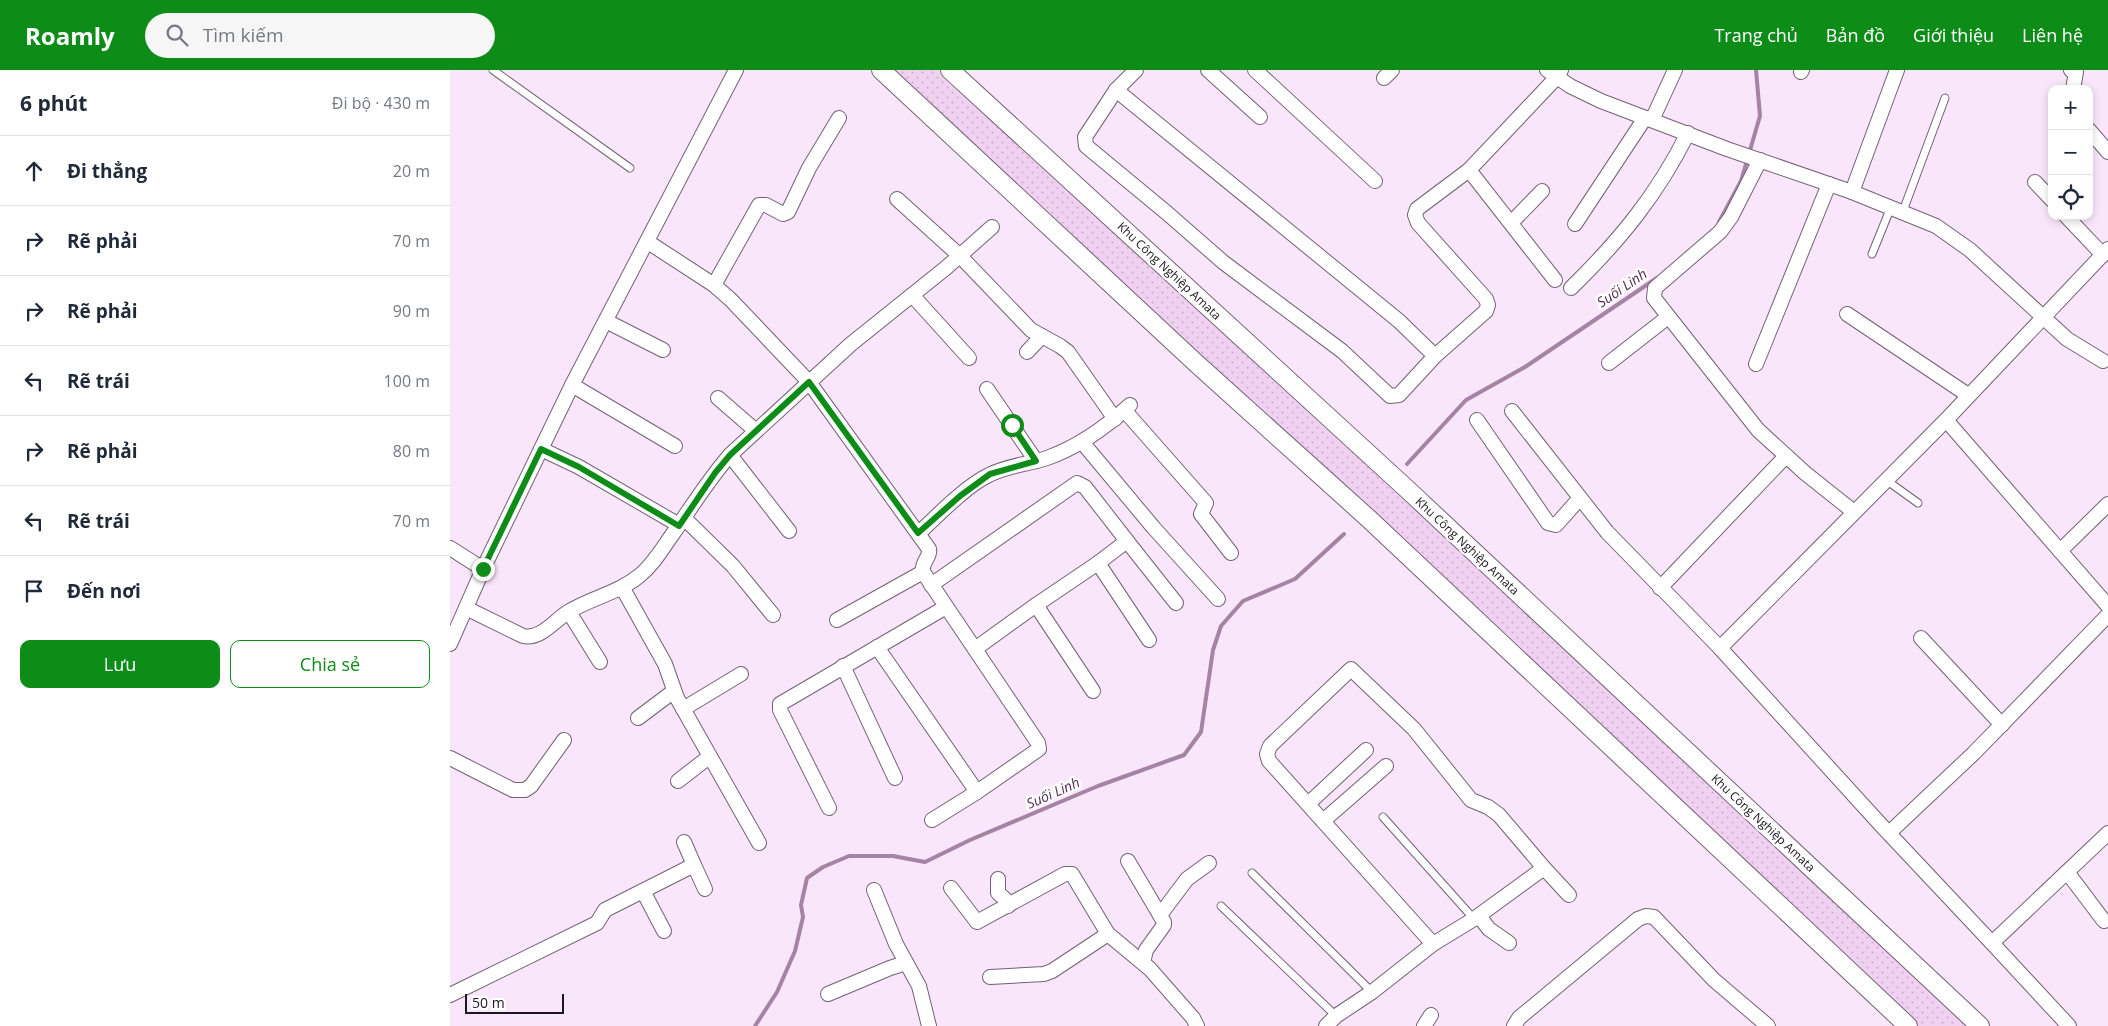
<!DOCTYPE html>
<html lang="vi">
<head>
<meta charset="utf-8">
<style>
  :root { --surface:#fff; --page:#f6f6f7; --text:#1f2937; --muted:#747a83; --line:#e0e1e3; --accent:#0d8c18 }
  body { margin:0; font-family:"Open Sans",sans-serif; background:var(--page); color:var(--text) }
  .controls { position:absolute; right:15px; top:15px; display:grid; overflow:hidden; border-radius:10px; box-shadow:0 2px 8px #0003 }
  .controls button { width:45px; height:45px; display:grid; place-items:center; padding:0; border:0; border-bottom:1px solid var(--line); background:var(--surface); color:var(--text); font:25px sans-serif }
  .scale { position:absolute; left:15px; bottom:12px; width:99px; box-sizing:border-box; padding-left:5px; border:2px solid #1d161d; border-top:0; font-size:14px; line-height:18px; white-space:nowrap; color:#1d161d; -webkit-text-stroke:4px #fff; paint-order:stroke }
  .stop { position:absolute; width:15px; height:15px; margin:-11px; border:4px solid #0d8c18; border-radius:50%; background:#fff }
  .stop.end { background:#0d8c18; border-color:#fff; box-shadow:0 1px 5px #0008 }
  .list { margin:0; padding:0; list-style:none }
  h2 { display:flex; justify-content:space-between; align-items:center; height:65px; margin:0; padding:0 20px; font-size:21px }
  h2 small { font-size:16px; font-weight:400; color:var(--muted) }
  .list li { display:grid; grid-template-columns:32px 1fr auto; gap:15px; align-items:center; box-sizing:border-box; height:70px; padding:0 20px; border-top:1px solid var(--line) }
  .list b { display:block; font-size:19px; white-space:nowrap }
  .list em { font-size:16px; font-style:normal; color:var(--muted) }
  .actions { display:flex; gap:10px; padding:15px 20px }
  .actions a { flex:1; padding:11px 0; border:1px solid var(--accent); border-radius:10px; text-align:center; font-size:18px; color:var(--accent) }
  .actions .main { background:var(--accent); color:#fff }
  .icon { flex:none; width:28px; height:28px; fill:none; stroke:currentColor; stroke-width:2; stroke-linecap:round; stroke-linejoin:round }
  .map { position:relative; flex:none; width:1658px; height:956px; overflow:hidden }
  header { display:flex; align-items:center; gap:30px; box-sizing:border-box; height:70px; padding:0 25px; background:var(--accent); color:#fff }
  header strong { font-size:24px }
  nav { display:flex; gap:28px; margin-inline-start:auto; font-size:18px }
  .search { width:350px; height:45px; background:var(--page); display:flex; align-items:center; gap:12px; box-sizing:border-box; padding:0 18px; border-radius:28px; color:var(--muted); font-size:19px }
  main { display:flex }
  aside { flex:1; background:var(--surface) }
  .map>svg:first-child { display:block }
  .grass { fill:url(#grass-dots) }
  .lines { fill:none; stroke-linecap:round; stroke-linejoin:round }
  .stream { stroke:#a483a5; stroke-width:4 }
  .service-casing { stroke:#726273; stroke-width:9 }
  .minor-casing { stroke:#726273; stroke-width:16 }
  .tertiary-casing { stroke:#726273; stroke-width:20 }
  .service { stroke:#fff; stroke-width:7 }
  .minor { stroke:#fff; stroke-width:14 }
  .tertiary { stroke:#fff; stroke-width:18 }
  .route { stroke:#0d8c18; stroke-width:6 }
  .labels { text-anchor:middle; stroke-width:5; stroke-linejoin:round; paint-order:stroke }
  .street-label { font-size:12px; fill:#1d161d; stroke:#fff }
  .water-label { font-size:14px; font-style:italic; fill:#572b59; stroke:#fff }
</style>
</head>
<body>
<header>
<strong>Roamly</strong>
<div class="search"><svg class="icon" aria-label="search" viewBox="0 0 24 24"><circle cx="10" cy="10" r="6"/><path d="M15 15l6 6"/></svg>Tìm kiếm</div>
<nav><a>Trang chủ</a><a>Bản đồ</a><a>Giới thiệu</a><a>Liên hệ</a></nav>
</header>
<main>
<aside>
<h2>6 phút<small>Đi bộ · 430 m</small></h2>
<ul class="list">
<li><svg class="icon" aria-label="ahead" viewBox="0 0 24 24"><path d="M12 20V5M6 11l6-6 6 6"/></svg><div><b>Đi thẳng</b></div><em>20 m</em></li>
<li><svg class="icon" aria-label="right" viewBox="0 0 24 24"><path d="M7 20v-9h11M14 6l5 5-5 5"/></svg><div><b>Rẽ phải</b></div><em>70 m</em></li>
<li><svg class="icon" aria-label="right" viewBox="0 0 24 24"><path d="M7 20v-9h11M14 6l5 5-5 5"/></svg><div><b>Rẽ phải</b></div><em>90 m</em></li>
<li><svg class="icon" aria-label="left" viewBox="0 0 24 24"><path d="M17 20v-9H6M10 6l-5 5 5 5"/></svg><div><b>Rẽ trái</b></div><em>100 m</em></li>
<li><svg class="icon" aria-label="right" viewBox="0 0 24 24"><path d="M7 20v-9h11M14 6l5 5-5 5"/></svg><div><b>Rẽ phải</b></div><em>80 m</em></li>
<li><svg class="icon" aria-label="left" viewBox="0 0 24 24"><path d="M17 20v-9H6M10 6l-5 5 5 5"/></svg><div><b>Rẽ trái</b></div><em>70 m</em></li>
<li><svg class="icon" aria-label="arrive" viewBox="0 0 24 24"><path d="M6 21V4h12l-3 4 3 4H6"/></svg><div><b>Đến nơi</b></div></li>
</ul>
<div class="actions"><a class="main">Lưu</a><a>Chia sẻ</a></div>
</aside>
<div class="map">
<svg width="1658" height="956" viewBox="0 0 1658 956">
  <defs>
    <pattern id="grass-dots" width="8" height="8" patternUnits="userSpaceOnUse" patternTransform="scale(1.25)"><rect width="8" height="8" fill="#f1d1f2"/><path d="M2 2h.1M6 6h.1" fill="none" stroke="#ceb3cf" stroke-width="1.8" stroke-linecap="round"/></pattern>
  </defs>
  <rect width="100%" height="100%" fill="#f9e6fa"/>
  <path class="grass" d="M442,0H489L934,410L1519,956H1469L1074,584Z"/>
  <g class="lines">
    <g class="stream">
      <path d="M1269,152L1291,111L1310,46L1306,0"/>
      <path d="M957,394L1016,330L1075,297L1207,208"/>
      <path d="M305,956L327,922L345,881L353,847L351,835L357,808L373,797L399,786H443L475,792L520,770L648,716L734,685L751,662L763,580L771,556L793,531L845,509L894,464"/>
    </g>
    <defs>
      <g id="service">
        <path d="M43,0L180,98"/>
        <path d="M1453,141L1495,28"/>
        <path d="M1422,184L1441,137"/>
        <path d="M1436,410L1468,433"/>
        <path d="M933,747L1024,849"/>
        <path d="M802,803L922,922"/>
        <path d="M771,836L886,946"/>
      </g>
      <g id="minor">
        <path d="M686,0L666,20L635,67L636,76L717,143L773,192L892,281L940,326L949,325L985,286L1036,241L1038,235L1036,229L968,153L965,145L967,139L1019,100L1107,7L1111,0"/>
        <path d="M758,0L810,47"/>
        <path d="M805,0L925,111"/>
        <path d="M1097,0L1120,16L1151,31L1277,79L1402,122L1486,156L1520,180L1617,269L1653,291"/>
        <path d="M1621,0L1626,2L1623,19"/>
        <path d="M1351,2L1352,0"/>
        <path d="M934,8L942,0"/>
        <path d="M666,20L949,251L985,286"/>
        <path d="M1202,50L1225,0"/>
        <path d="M1639,60L1658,82"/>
        <path d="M1310,90L1281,147L1270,162L1205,218L1204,228L1308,360L1355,403L1404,442"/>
        <path d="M1019,100L1105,210"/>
        <path d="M1585,112L1602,130"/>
        <path d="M1402,122L1447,0"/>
        <path d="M447,129L510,186L581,260L610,276L618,282L665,349"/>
        <path d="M1616,146L1653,185"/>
        <path d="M1061,153L1092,121"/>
        <path d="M1125,154L1195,48"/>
        <path d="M198,172L264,215L281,230L359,312L479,479C481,487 471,492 473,502L588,673L589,679L527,722L482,750"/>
        <path d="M264,215L309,135H316L333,144L338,142L359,98L389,48"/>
        <path d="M1121,218C1170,170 1207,125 1238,63"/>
        <path d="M462,225L519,288"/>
        <path d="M1397,244L1518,325"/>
        <path d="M156,251L213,280"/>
        <path d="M577,282L592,266"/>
        <path d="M1159,293L1218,247"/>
        <path d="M1306,294L1379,114"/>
        <path d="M122,315L225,376"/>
        <path d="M537,319L586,391"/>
        <path d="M268,328L306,361"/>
        <path d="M675,341L756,433L751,444L781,483"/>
        <path d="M1062,341L1157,462L1270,578L1430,754L1542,873L1658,763"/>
        <path d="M1027,350L1098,453L1106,455L1130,428"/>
        <path d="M1496,350L1658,536"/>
        <path d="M632,372L703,457L768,529"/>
        <path d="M91,379L129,397L229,455"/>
        <path d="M280,385L339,461"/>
        <path d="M234,448L283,496L323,545"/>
        <path d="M469,463C487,446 517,415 539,405C556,396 579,394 597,388C628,377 656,357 680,335"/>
        <path d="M677,471L726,533"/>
        <path d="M0,478L33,499"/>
        <path d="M1610,481L1658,434"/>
        <path d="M481,515L627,413L635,417L677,471L648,493"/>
        <path d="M172,517L215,594L227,628L309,773"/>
        <path d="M1210,518L1336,386"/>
        <path d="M586,535L643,621"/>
        <path d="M16,538L73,566C90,570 104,551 118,542C141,528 168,523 189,506C203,495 212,479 222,465C241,438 258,410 280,385L401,274L497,197L542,157"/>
        <path d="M119,542L150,592"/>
        <path d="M387,550L473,502"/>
        <path d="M1471,568L1552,655"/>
        <path d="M0,574L33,499L122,315L286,0"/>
        <path d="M427,577L527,722"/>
        <path d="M1270,578L1496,350L1658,179"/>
        <path d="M525,579L586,535L648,493L699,570"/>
        <path d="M393,596L445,708"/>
        <path d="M233,639L291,604"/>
        <path d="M188,648L224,621"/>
        <path d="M0,688L63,720H75L81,716L114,670"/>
        <path d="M228,711L259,687"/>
        <path d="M858,734L916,680"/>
        <path d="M379,738L330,640V634L496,537"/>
        <path d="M873,751L936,696"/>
        <path d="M1439,763L1524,683L1658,545"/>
        <path d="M678,791L714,852V855L696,880L693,893"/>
        <path d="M244,795L255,819"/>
        <path d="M1617,802L1654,851"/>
        <path d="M548,809V823L555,829L558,836"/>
        <path d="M501,818L527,852L615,804H622L658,864L700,899L743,948L747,956"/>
        <path d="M424,820L446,874L469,916L479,956"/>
        <path d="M193,821L214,861"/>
        <path d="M710,845L737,809L759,793"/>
        <path d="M1029,846L1039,859L1059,873"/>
        <path d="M1542,873L1619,956"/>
        <path d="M983,874L819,691L817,684L820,676L901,599L964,659L1021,730L1038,737L1049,745L1094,798L1119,825"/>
        <path d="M540,907L594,904L602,901L658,864"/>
        <path d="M378,924L440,898L456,893"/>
        <path d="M0,925L147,853L155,840L244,795L234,772"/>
        <path d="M876,956L886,946L922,922L983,874L1024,849L1094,798"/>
        <path d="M974,956L981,945"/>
        <path d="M1064,956L1069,948L1188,849L1196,846L1204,847L1264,910L1318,956"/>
      </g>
      <g id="tertiary">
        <path d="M431,0L747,294L919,449L1458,956"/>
        <path d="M500,0L958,420L1530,956"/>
      </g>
    </defs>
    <use href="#service" class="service-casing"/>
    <use href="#minor" class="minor-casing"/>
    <use href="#tertiary" class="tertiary-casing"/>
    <use href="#service" class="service"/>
    <use href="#minor" class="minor"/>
    <use href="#tertiary" class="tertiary"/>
  </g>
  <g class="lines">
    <path class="route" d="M33,499L91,379L129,397L229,456L265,403L280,385L359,312L468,463L510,426L540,404L586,391L562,355"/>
  </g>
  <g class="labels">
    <g class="street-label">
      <text transform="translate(719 201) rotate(43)" y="4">Khu Công Nghiệp Amata</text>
      <text transform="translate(1017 476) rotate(43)" y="4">Khu Công Nghiệp Amata</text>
      <text transform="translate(1313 753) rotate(43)" y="4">Khu Công Nghiệp Amata</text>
    </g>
    <g class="water-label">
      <text transform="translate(1172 218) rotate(-34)" y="5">Suối Linh</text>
      <text transform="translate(603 723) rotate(-24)" y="5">Suối Linh</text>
    </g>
  </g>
</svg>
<div class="controls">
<button>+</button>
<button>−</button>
<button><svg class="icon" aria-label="locate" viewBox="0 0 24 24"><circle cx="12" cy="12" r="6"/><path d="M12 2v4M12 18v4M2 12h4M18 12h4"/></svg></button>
</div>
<div class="scale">50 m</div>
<div class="stop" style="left:562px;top:355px"></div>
<div class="stop end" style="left:33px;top:499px"></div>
</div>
</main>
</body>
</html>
